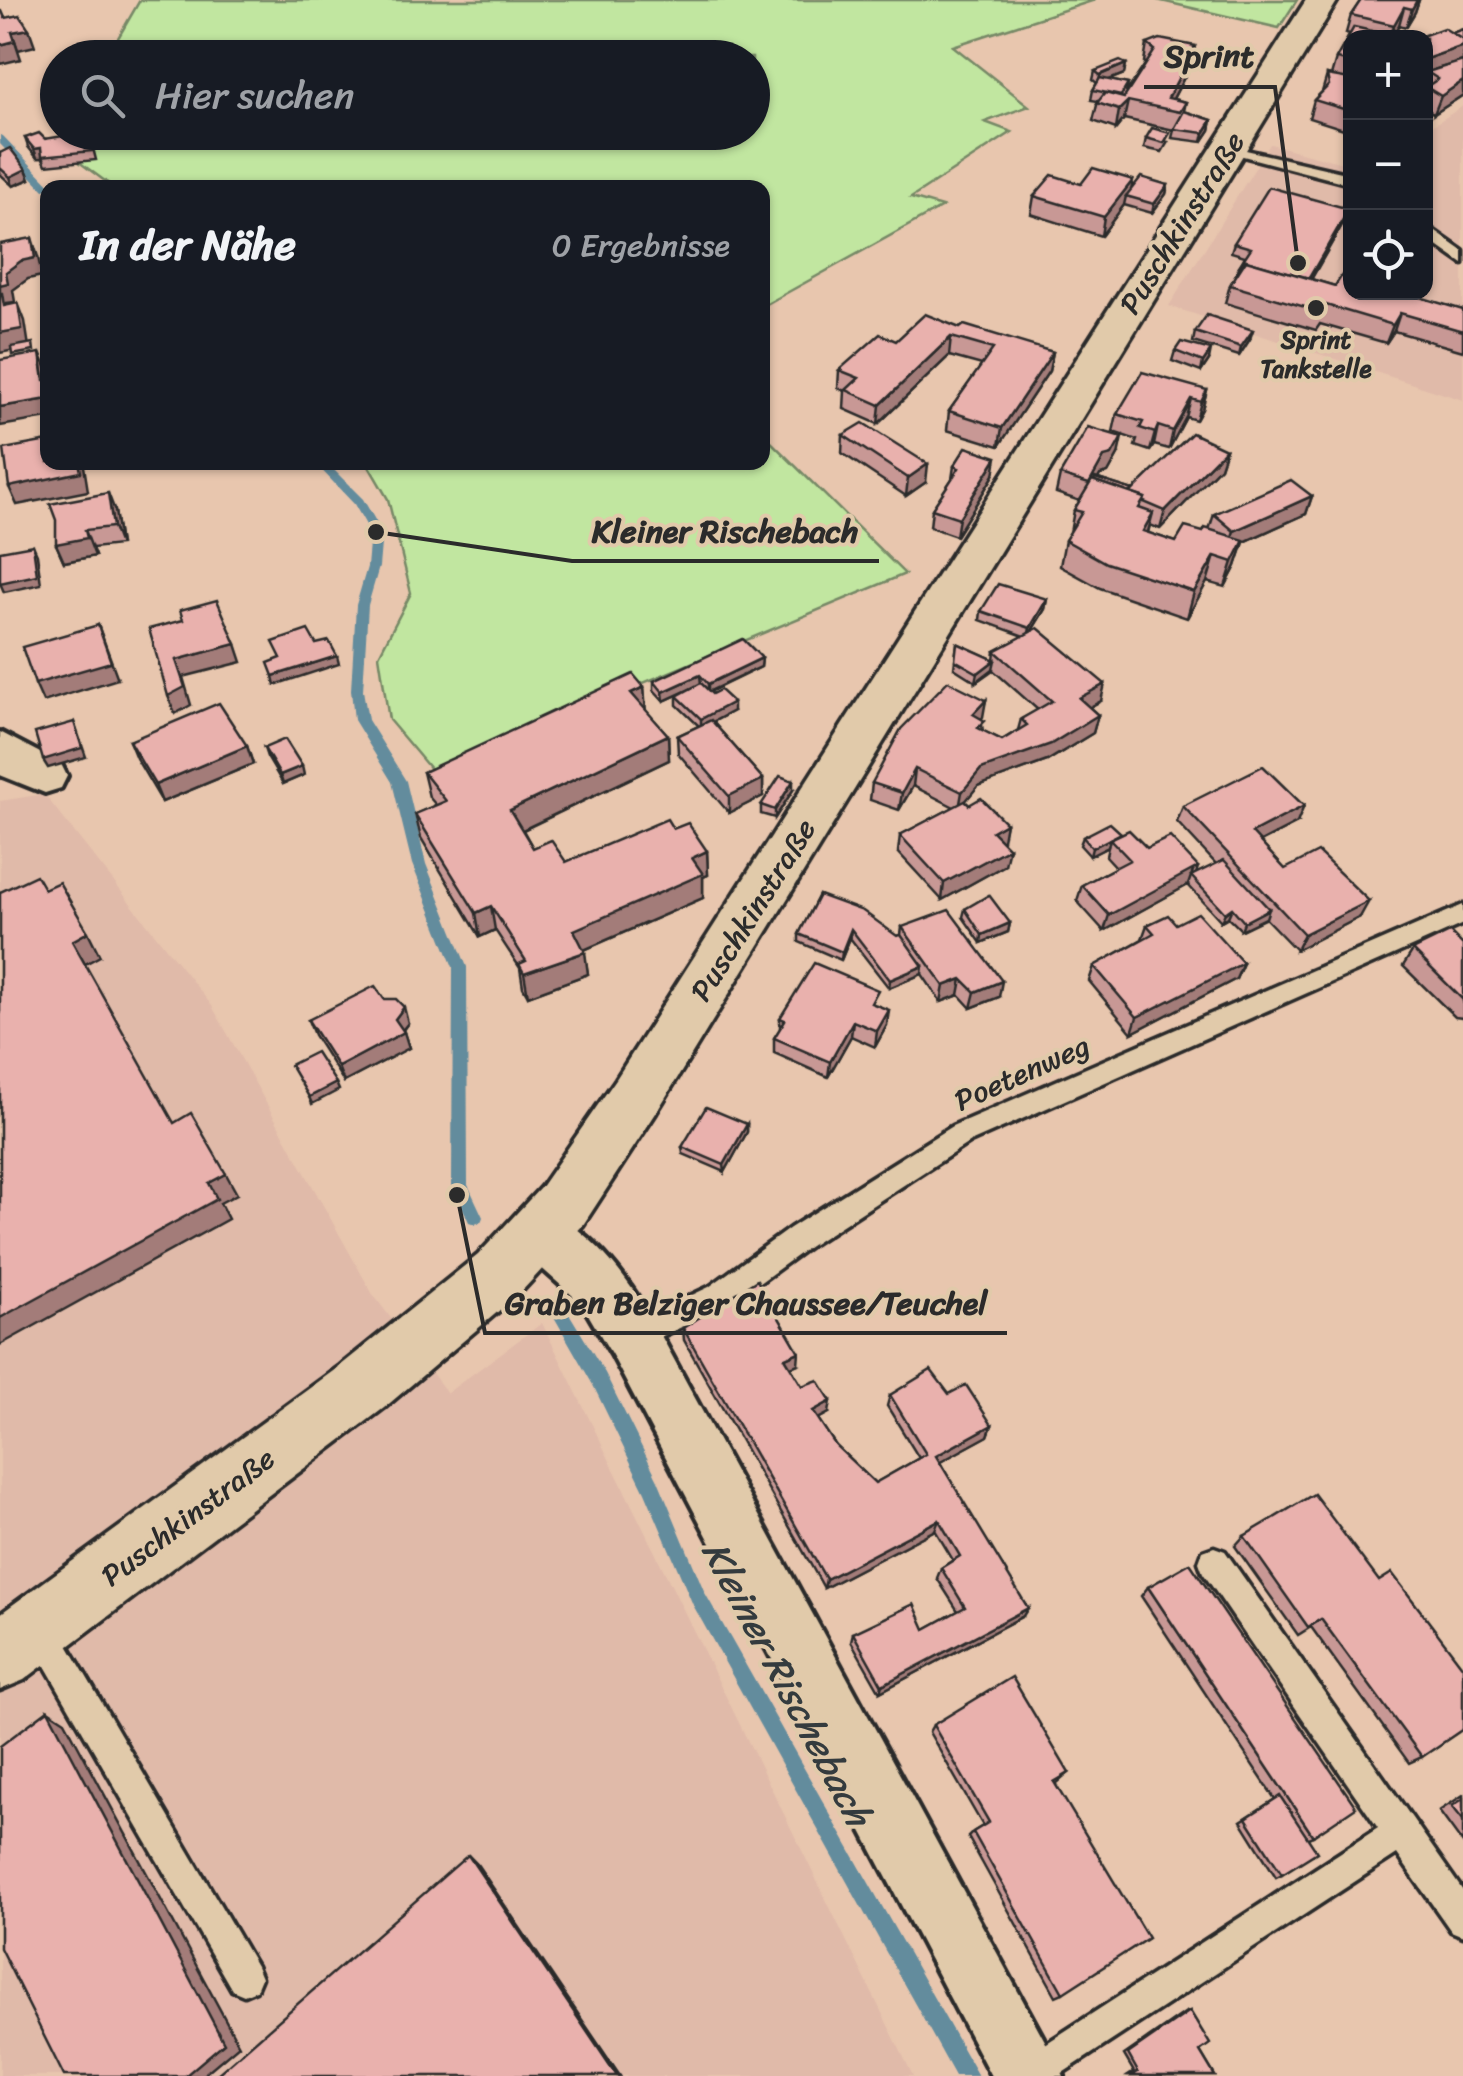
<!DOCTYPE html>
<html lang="de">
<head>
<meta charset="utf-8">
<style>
  :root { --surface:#171b24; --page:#20242c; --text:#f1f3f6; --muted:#9ea1a6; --line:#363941 }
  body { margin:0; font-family:Sriracha,sans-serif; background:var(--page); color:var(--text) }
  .controls { position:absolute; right:30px; top:30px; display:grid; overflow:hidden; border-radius:20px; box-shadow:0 2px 8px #0004 }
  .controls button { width:90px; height:90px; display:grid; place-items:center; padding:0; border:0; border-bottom:2px solid var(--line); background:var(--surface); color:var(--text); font:50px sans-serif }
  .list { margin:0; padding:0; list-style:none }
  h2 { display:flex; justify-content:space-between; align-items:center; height:130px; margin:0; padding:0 40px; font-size:42px }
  h2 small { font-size:32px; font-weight:400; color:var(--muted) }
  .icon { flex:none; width:55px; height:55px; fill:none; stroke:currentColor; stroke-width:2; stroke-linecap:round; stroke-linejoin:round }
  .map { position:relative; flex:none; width:1463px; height:2076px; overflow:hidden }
  .search { position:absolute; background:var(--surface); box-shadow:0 2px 8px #0004; left:40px; top:40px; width:730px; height:110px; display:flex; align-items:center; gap:25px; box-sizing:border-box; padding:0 35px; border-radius:55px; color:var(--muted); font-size:38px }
  .panel { position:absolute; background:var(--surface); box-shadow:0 2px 8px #0004; left:40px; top:180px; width:730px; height:290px; border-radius:20px }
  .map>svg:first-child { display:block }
  .built { fill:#e0baa9 }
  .green { fill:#c1e6a0; stroke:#768866; stroke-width:2.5 }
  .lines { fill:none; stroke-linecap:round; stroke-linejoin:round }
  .stream { fill:#638c9d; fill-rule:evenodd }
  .lane-casing { stroke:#2b2b2b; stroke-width:7 }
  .street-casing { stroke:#2b2b2b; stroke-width:8 }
  .secondary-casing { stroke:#2b2b2b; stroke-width:7 }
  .lane { fill:#e1caaa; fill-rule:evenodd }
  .street { fill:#e1caaa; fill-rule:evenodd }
  .secondary { fill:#e1caaa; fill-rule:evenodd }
  .wall { fill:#c89895; stroke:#2b2b2b; stroke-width:2.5 }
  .shaded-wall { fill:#a37c79; stroke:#2b2b2b; stroke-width:2.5 }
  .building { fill:#e9b1ad; stroke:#2b2b2b; stroke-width:2.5 }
  .poi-dot { fill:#2b2b2b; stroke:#e1caaa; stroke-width:4 }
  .labels { text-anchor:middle; stroke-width:8; stroke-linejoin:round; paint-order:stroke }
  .far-poi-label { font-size:25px; font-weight:bold; fill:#2b2b2b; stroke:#e1caaa }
  .street-label { font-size:30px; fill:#2b2b2b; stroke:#e1caaa }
  .near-water-label { font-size:38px; font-style:italic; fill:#343b3e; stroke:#e1caaa }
  .leader { fill:none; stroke:#2b2b2b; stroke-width:4 }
  .callout-dot { fill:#2b2b2b; stroke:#e1caaa; stroke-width:4 }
  .callout-label { font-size:32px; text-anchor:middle; font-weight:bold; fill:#2b2b2b; stroke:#e1caaa; stroke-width:8; stroke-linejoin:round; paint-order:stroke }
</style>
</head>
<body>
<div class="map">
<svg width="1463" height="2076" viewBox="0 0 1463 2076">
  <rect width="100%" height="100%" fill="#e8c6ae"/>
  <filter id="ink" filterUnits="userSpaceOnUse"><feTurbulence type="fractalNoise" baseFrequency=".01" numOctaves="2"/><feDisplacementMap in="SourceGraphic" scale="20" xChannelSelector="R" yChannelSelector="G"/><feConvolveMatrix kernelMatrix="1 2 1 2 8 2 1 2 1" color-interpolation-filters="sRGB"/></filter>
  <g filter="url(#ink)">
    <g class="built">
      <path d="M1463,106V400L1169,306L1270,144L1350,165V292H1426V130Z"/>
      <path d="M44,794L212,1006L372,1293L447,1393L542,1323L913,2076H0V801Z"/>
    </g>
    <g class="green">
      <path d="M140,0H1095L953,46L1029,106L985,122L1012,132L911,198L942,207L763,306L762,188L113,187L56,145L63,132H752V58L107,57Z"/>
      <path d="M1157,0H1297L1279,28Z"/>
      <path d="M763,434L905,574L432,771L389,720L379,655L411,593L388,499L367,463L762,462Z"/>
    </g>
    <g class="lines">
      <g class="stream">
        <path d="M0,135L3,136L53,188L44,190L0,144Z"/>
        <path d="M314,462H326L363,499L382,532L379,567L368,605L363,690L368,720L406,781L426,864L467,967L468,1185L483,1217L481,1222L475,1224L469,1222L452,1185L453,967L412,864L392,782L354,720L351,690L356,605L367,567L370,532L354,504Z"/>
        <path d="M561,1307L567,1310L605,1373L658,1480L705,1593L978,2076H955L693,1605L645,1492L593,1385L553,1315L555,1310Z"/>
      </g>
      <defs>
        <g id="lane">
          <path d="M1224,145L1350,174V184L1224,151Z"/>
          <path d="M1426,225L1463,251V264L1426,238Z"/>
          <path d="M1463,905V924L970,1142L810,1246L729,1305L632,1350L622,1346L618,1337L622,1328L709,1287L790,1228L952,1126Z"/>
          <path d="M1214,1547L1225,1551L1463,1891V1936L1451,1931L1397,1854L1058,2076H1011L1016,2063L1378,1828L1203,1573L1199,1562L1203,1551Z"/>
          <path d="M40,1612L51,1616L256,1966L261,1978L256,1990L244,1995L232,1990L29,1638L25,1627L29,1616Z"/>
        </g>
        <g id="street">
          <path d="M0,732L61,764L67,776L61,788L45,793L0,775Z"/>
          <path d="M539,1208C590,1227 624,1274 652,1319L1064,2076H991L612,1355L582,1304L520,1249L512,1232L520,1215Z"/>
        </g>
        <path id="secondary" d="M1306,0H1338L656,1113L583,1225L520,1293L384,1408L24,1680L0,1690V1614L340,1366L478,1255L541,1187L616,1079Z"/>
      </defs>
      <use href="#lane" class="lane-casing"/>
      <use href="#street" class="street-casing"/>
      <use href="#secondary" class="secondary-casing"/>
      <use href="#lane" class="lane"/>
      <use href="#street" class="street"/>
      <use href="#secondary" class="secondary"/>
    </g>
    <g class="wall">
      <path d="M1361,0H1419L1415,12L1406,27L1399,25L1393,35L1350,38V131L1309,118L1314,100L1322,92L1327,75L1331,76L1336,59L1350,34L1346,33L1351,15Z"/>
      <path d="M1463,29V95L1434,114L1426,108V38L1452,33Z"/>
      <path d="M1147,44L1195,46L1191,64L1173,99L1186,102L1184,111L1212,120L1210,130L1202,142L1172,138L1174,130L1124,119L1116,129L1093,121L1098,101L1091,100L1093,90L1097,83L1093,80L1095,71L1126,64L1124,74L1108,80L1128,84L1126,93L1146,63L1144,62Z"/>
      <path d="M25,138L91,140L96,160L46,165L43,158H37L28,147Z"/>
      <path d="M1146,138L1168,142L1162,152L1144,148Z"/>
      <path d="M0,153L26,169L30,179L13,186L0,174Z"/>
      <path d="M1081,184L1131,189L1168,185L1166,194L1152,213L1124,205L1101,236L1031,214L1034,196Z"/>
      <path d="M1349,209L1346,218L1311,279L1335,286L1463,310V351L1394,331L1386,343L1320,324L1316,330L1225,303L1230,285L1245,256L1231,252L1234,243Z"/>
      <path d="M960,328L1053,352L1049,371L999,446L947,430L949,411L982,365L949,356L878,424L844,409L845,391L838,388L839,370L896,341Z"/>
      <path d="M1195,332L1250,339L1239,356L1193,342Z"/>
      <path d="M1175,351L1209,360L1201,372L1172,361Z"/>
      <path d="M1207,390L1202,409L1196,420L1186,417L1169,449L1154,445L1150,451L1135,446L1137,440L1113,432L1117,414Z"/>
      <path d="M843,435L926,482L906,496L842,453Z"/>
      <path d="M1226,449L1220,467L1160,529L1150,525L1148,533L1176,542L1209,530L1214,514L1312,496L1306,514L1244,542L1236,566L1225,587L1207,582L1187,618L1100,588L1060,566L1065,540L1070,533L1074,510L1080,501L1056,493L1060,475L1118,455L1108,473L1100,475L1098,479L1133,490Z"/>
      <path d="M954,466L994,475L956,536L930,527L932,509L952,479Z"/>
      <path d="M115,511L120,545L92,548L95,556L64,562L56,544Z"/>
      <path d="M1047,599L1045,609L1031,632L1101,701L1089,707L1098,715L1093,733L1047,761L978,786L965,801L969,805L1006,823L1002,841L1005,865L942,900L898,852L900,835L954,807L913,786L899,810L870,800L872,783L986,700L981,719L983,731L1002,740L1018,730L1021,719L1038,710L993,670L976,682L954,668L957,643L994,660L995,651L1024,636L980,620L981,611Z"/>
      <path d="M762,658L761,667L710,692L733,711L713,722L763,779V796L729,813L678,753L677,736L699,726L677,705V696L701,684L664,701L654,690V681Z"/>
      <path d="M644,687L645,710L668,735L669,760L523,830L533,848L566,862L673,829L707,851L708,875L703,877V898L584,950L588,974L528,996L523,987L520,968L495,930L480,937L421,838L415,814L436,805L429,797L423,772Z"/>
      <path d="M129,741L247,746L253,764L162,802L136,758Z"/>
      <path d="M264,748L304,775L283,784L267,757Z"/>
      <path d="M793,790L775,818L761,814V805Z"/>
      <path d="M1183,806L1297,823L1260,842L1285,869L1360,917L1296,950L1265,918L1241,930L1228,917L1221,921L1188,885L1104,931L1077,901L1082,885L1116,867L1106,856L1108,847L1090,856L1080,845L1083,837L1121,833L1147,848L1198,867L1196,874L1216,864L1177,822Z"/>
      <path d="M819,895L897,936L901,935L902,927L999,997L971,1008L959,995L941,1002L922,974L889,988L850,938L841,960L799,942V934Z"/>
      <path d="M965,909L1010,923L1008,932L981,943L963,917Z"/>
      <path d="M1176,924L1243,963L1236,979L1132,1033L1089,981L1094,966L1142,939L1147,925Z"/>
      <path d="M1463,945V1018L1455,1017L1403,966L1413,950Z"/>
      <path d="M384,999L408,1023L403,1030L409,1048L344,1082L314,1035L308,1020Z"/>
      <path d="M876,1005L887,1025L875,1047L851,1036L828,1077L774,1053V1038L780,1029V1018Z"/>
      <path d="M747,1124V1132L725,1172L683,1154L682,1147Z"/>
      <path d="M683,1328L798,1364L790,1367L802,1386L829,1413L818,1419L836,1446L875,1483L919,1458L887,1406L890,1395L949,1394L992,1425L988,1436L940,1462L1023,1616L880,1692L851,1641L853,1633L925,1629L958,1611L937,1578L941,1568L953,1560L935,1530L824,1588L684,1340Z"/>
      <path d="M1244,1536L1379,1581L1422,1757L1409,1763L1311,1627L1298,1635L1235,1546Z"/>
      <path d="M1148,1587L1313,1836L1308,1838L1282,1874L1276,1877L1241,1821L1275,1799L1141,1596Z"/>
      <path d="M933,1725L1069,1773L1056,1784L1063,1993L1056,1996L968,1837L973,1832L983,1826L929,1732Z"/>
      <path d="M1463,1795V1844L1439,1811Z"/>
      <path d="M1190,2011L1200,2051L1215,2076H1128L1134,2072L1124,2055L1186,2012Z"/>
    </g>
    <g class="shaded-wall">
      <path d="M1417,0H1419L1415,12L1406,27L1412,9Z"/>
      <path d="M1404,7L1399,25L1390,38L1394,25Z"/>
      <path d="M29,29L35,46L18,50L12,32Z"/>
      <path d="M15,41L21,59L0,64V45Z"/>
      <path d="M1195,46L1191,64L1167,110L1168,98Z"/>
      <path d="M1463,46V61L1427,72L1426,75V59Z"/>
      <path d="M1126,64L1124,74L1099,84L1100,75Z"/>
      <path d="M1463,81V95L1434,114L1441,96Z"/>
      <path d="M1128,101L1124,119L1116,129L1119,110Z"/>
      <path d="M1212,120L1210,130L1202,142L1204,133Z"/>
      <path d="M41,148L44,158H37L34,149Z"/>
      <path d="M26,169L30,179L13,186L10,177Z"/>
      <path d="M1133,180L1130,197L1126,196L1124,205L1101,236L1104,217Z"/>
      <path d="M1168,185L1166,194L1152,213L1154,204Z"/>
      <path d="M1349,209L1346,218L1303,294L1305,285Z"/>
      <path d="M32,238L38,257L42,276L28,279L13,290L15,302L6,303L9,311L0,304V285L6,272Z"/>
      <path d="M18,303L25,321L29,347L0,353V333Z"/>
      <path d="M1400,313L1394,331L1386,343L1393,325Z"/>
      <path d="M1253,330L1250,339L1239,356L1241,347Z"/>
      <path d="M951,337L949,356L878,424L880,405Z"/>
      <path d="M1211,350L1209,360L1201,372L1203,362Z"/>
      <path d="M1053,352L1049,371L999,446L1002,428Z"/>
      <path d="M40,353L48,371V390L44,380Z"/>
      <path d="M1207,390L1202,409L1196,420L1201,402Z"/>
      <path d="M48,399V418L0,426V407Z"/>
      <path d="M1191,399L1186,417L1169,449L1173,431Z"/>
      <path d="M1158,426L1154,445L1150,451L1155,433Z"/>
      <path d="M1122,437L1118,455L1108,473L1100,475L1090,494L1089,484L1104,457Z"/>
      <path d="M1226,449L1220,467L1160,529L1165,511Z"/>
      <path d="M997,457L994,475L956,536L959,518Z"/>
      <path d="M79,462H83L84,466L88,491L17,505L9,487Z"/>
      <path d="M928,464L926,482L906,496L908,478Z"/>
      <path d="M108,493L115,511L120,545L113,527Z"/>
      <path d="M1312,496L1306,514L1244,542L1236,566L1225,587L1233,562L1228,549L1234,531Z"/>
      <path d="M1153,513L1146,539L1143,531Z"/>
      <path d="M85,530L95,556L64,562L56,544Z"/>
      <path d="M33,545L37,554L41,584L4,592L0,583Z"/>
      <path d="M1215,556L1207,582L1187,618L1194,592Z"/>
      <path d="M1047,599L1045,609L1028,637L1030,628Z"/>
      <path d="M98,625L118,679L43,702L35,684Z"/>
      <path d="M236,644L242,662L183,677L191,705L175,714L168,696L176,660Z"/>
      <path d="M337,656L339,664L275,685L273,676Z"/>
      <path d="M762,658L761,667L708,692V684Z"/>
      <path d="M995,660L993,669L976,682L978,673Z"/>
      <path d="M700,675L701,684L664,701L663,692Z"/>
      <path d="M1105,684L1101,701L1075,715L1079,698Z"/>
      <path d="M644,687L646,712L631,693Z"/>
      <path d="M986,700L983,717L970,732L973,714Z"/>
      <path d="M733,702V711L701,728V719Z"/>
      <path d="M1098,715L1093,733L1047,761L978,786L959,809L962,792L981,769Z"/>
      <path d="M74,722L86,757L48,768L43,760Z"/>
      <path d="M668,735L669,760L514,834L510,810Z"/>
      <path d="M247,746L253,764L162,802L155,785Z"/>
      <path d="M302,766L304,775L283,784L280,775Z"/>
      <path d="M915,769L913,786L899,810L902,793Z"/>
      <path d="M763,779V796L729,813V796Z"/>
      <path d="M793,781V790L775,818V810Z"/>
      <path d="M1304,806L1297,823L1245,850L1252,833Z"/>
      <path d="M1006,823L1003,840L989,848L992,831Z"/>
      <path d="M1121,833L1110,839L1108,847L1090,856L1092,848Z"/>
      <path d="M1009,848L1005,865L942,900L944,883Z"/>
      <path d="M707,851L708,875L703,877V898L577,953L574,930L692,858Z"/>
      <path d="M1194,868L1188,885L1104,931L1109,915Z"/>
      <path d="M1369,901L1360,917L1296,950L1304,934Z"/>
      <path d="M491,906L495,930L480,937L476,913Z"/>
      <path d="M1232,908L1228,917L1221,921L1225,913Z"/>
      <path d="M1269,909L1266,918L1241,930L1244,922Z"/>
      <path d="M1010,923L1008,932L981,943L982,935Z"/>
      <path d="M851,929L850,938L841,960L842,952Z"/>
      <path d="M88,932L100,956L85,964L72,941Z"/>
      <path d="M585,952L588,974L528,996L524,973Z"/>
      <path d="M1243,963L1236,979L1132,1033L1137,1017Z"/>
      <path d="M923,966L922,974L889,988L890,980Z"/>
      <path d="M962,979L959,995L941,1002L944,986Z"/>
      <path d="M1002,981L999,997L971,1008L975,992Z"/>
      <path d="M404,1007L408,1023L399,1034L395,1019Z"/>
      <path d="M889,1010L887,1025L875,1047L877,1031Z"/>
      <path d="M853,1021L851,1036L828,1077L830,1062Z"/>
      <path d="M404,1032L409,1048L344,1082L338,1067Z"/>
      <path d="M336,1083L339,1090L312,1104L309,1097Z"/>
      <path d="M747,1124V1132L725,1172L724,1165Z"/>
      <path d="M226,1174L237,1194L220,1203L228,1219L0,1345V1318L209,1183Z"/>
      <path d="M799,1352L798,1364L784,1370L785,1358Z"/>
      <path d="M831,1401L829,1413L812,1422L813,1411Z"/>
      <path d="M992,1425L988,1436L933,1466L936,1456Z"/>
      <path d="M939,1520L935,1530L824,1588L826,1579Z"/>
      <path d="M1028,1608L1023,1616L880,1692L882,1685Z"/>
      <path d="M48,1710L65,1721L239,2045L202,2076H185Z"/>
      <path d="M468,1855L477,1864L620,2076H617Z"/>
    </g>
    <g class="building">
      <path d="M1361,0H1417L1412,9L1404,7L1394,25L1351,15Z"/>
      <path d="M0,11H2L5,18L20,15L29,29L12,32L15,41L0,45Z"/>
      <path d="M1354,27L1403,38H1350V62L1336,59Z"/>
      <path d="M1444,28L1463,40V46L1426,59V38H1416Z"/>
      <path d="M1463,29V40L1452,33Z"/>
      <path d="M1160,39L1195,46L1168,98L1186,102L1180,112L1128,101L1119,110L1097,103L1105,93L1124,98L1155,50L1147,44Z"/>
      <path d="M1120,61L1126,64L1100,75L1095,71Z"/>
      <path d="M1463,61V81L1441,96L1426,87L1438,79L1427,72Z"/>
      <path d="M1327,75L1350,79V111L1314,100L1329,85Z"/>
      <path d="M1100,78L1128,84L1121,96L1093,90Z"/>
      <path d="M1184,111L1212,120L1204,133L1174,129Z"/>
      <path d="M1152,128L1170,133L1164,143L1146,138Z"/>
      <path d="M39,133L45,139L82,133L84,141L91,140L93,151L42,156L41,148L34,149L25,138Z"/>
      <path d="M10,148L26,169L10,177L0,168V153Z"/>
      <path d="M1093,168L1133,180L1104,217L1034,196L1052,175L1081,184Z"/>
      <path d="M1141,177L1168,185L1154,204L1126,196Z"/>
      <path d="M1269,187L1349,209L1309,278L1246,260L1242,266H1239L1251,248L1234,243Z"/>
      <path d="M32,238L35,258L21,261L6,272L8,283L0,285V244Z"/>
      <path d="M1246,260L1335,286L1342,275L1350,277V292H1403L1463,310V331L1400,313L1393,325L1326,305L1322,312L1230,285Z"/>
      <path d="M0,293H2L4,306L18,303L22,329L0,333Z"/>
      <path d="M925,314L960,328L964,325L1053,352L1002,428L949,411L993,349L951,337L880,405L846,390L859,378L839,370L880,334L896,341Z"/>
      <path d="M1207,315L1253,330L1241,347L1195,332Z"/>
      <path d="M1181,342L1211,350L1203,362L1175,351Z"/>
      <path d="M33,343L34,351L12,355L11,347Z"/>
      <path d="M40,353L44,380H48V399L0,407V360Z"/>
      <path d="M1142,372L1207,390L1201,402L1191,399L1173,431L1158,426L1155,433L1140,428L1143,422L1117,414Z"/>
      <path d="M863,423L928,464L908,478L843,435Z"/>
      <path d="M1088,427L1122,437L1112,455L1104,457L1089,484L1060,475Z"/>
      <path d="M1192,433L1226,449L1165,511L1144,502L1145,498L1130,493Z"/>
      <path d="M48,441V462H79L81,472L9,487L4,449Z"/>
      <path d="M966,447L997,457L959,518L932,509L959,468L954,466Z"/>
      <path d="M1095,478L1133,490L1130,493L1094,481Z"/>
      <path d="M1092,480L1145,498L1139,508L1153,513L1143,531L1176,542L1185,527L1203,532L1205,528L1244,540L1233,562L1215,556L1194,592L1106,563L1065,540L1082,512L1074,510Z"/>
      <path d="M1291,480L1312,496L1234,531L1214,514Z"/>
      <path d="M108,493L113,527L85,530L87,538L56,544V520L50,504Z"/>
      <path d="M33,545L37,575L0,583V551Z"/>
      <path d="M998,584L1047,599L1030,628L981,611Z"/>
      <path d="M217,600L236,644L176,660L185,687L168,696L149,629L183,620L180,610Z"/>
      <path d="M98,625L111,662L35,684L22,647Z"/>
      <path d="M1038,628L1105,684L1079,698L1098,715L1051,744L981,769L962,792L915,769L902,793L872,783L901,729L948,681L986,700L973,714L985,721L978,728L1002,740L1027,725L1021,719L1052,701L995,651Z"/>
      <path d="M308,630L316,644L329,641L337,656L273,676L268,663L281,658L273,642Z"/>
      <path d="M743,639L762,658L708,684L700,675L663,692L654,681Z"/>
      <path d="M957,643L995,660L978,673L955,660Z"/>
      <path d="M633,674L644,687L631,693L668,735L510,810L533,848L551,840L566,862L667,819L673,829L688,823L707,851L692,858L703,874L574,930L585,952L524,973L519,964L526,961L491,906L476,913L415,814L446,801L423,772Z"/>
      <path d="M701,683L712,694L720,690L733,702L701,719L677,696Z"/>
      <path d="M219,703L247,746L155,785L129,741Z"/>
      <path d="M711,720L763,779L729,796L677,736Z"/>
      <path d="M74,722L82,748L43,760L35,733Z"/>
      <path d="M285,739L302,766L280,775L264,748Z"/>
      <path d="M1263,766L1304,806L1252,833L1285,869L1318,852L1369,901L1304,934L1183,806Z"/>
      <path d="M780,776L793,781L775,810L761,805Z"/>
      <path d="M981,798L1006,823L992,831L1009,848L944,883L900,835L965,801L969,805Z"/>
      <path d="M1110,823L1121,833L1092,848L1083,837Z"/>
      <path d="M1129,830L1147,848L1170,837L1198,867L1109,915L1082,885L1130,860L1110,839Z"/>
      <path d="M1224,860L1269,909L1244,922L1232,908L1225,913L1191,876Z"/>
      <path d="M36,875L44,889L59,882L88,932L72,941L174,1123L191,1113L226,1174L209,1183L217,1199L0,1318V892Z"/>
      <path d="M819,895L863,911L897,936L901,935L923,966L890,980L851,929L842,952L799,934Z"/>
      <path d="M989,895L1010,923L982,935L965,909Z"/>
      <path d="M949,910L1002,981L975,992L962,979L944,986L902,927Z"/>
      <path d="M1198,913L1243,963L1137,1017L1094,966L1154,933L1147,925L1168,915L1176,924Z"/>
      <path d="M1450,932L1463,945V1000L1413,950Z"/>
      <path d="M814,963L878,990L871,1003L889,1010L877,1031L853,1021L830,1062L774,1038L785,1020L780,1018Z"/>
      <path d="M375,986L384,999H396L404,1007L395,1019L404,1032L338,1067L308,1020Z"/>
      <path d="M316,1052L336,1083L309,1097L290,1065Z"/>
      <path d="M706,1107L747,1124L724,1165L682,1147Z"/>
      <path d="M757,1280L799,1352L785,1358L802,1386L818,1380L831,1401L813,1411L836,1446L875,1483L926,1454L890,1395L931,1370L949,1394L966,1385L992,1425L936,1456L1028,1608L882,1685L853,1633L914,1604L925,1629L965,1607L941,1568L960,1556L939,1520L826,1579L683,1328Z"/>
      <path d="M1314,1494L1379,1581L1392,1573L1463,1667V1729L1422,1757L1321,1619L1308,1627L1244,1536Z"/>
      <path d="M1190,1563L1356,1807L1313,1836L1148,1587Z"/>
      <path d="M1012,1677L1069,1773L1054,1782L1148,1938L1063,1993L973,1832L989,1822L933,1725Z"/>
      <path d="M48,1710L224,2043L185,2076H64L0,1948V1746Z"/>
      <path d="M1280,1796L1317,1852L1282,1874L1246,1818Z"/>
      <path d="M1463,1799V1820L1452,1806Z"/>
      <path d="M468,1855L617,2076H215Z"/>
      <path d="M1190,2011L1210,2044L1200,2051L1215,2076H1131L1138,2072L1128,2054Z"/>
    </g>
  </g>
  <circle class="poi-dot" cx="1316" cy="308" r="10"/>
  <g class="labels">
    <g class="far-poi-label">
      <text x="1316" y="348">Sprint<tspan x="1316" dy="29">Tankstelle</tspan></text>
    </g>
    <g class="street-label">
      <text transform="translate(1182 223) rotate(-58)" y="10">Puschkinstraße</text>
      <text transform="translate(753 910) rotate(-58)" y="10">Puschkinstraße</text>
      <text transform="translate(1022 1073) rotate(-24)" y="10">Poetenweg</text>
      <text transform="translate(188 1517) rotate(-37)" y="10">Puschkinstraße</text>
    </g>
    <g class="near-water-label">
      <text transform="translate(787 1683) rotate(62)" y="13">Kleiner Rischebach</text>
    </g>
  </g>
  <path class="leader" d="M1298 263L1275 87H1144M376 532L572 561H879M457 1195L485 1333H1007"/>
  <g class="callout-dot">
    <circle cx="1298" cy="263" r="10"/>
    <circle cx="376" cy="532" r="10"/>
    <circle cx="457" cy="1195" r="10"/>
  </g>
  <g class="callout-label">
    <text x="1209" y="67">Sprint</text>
    <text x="725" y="542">Kleiner Rischebach</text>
    <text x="746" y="1314">Graben Belziger Chaussee/Teuchel</text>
  </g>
</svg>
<div class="controls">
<button>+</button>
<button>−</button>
<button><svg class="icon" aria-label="locate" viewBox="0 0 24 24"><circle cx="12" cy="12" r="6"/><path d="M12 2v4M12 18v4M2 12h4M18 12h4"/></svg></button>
</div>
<div class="search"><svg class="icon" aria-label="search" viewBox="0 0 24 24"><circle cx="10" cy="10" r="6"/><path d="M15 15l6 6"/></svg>Hier suchen</div>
<section class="panel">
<h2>In der Nähe<small>0 Ergebnisse</small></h2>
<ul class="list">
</ul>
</section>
</div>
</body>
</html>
